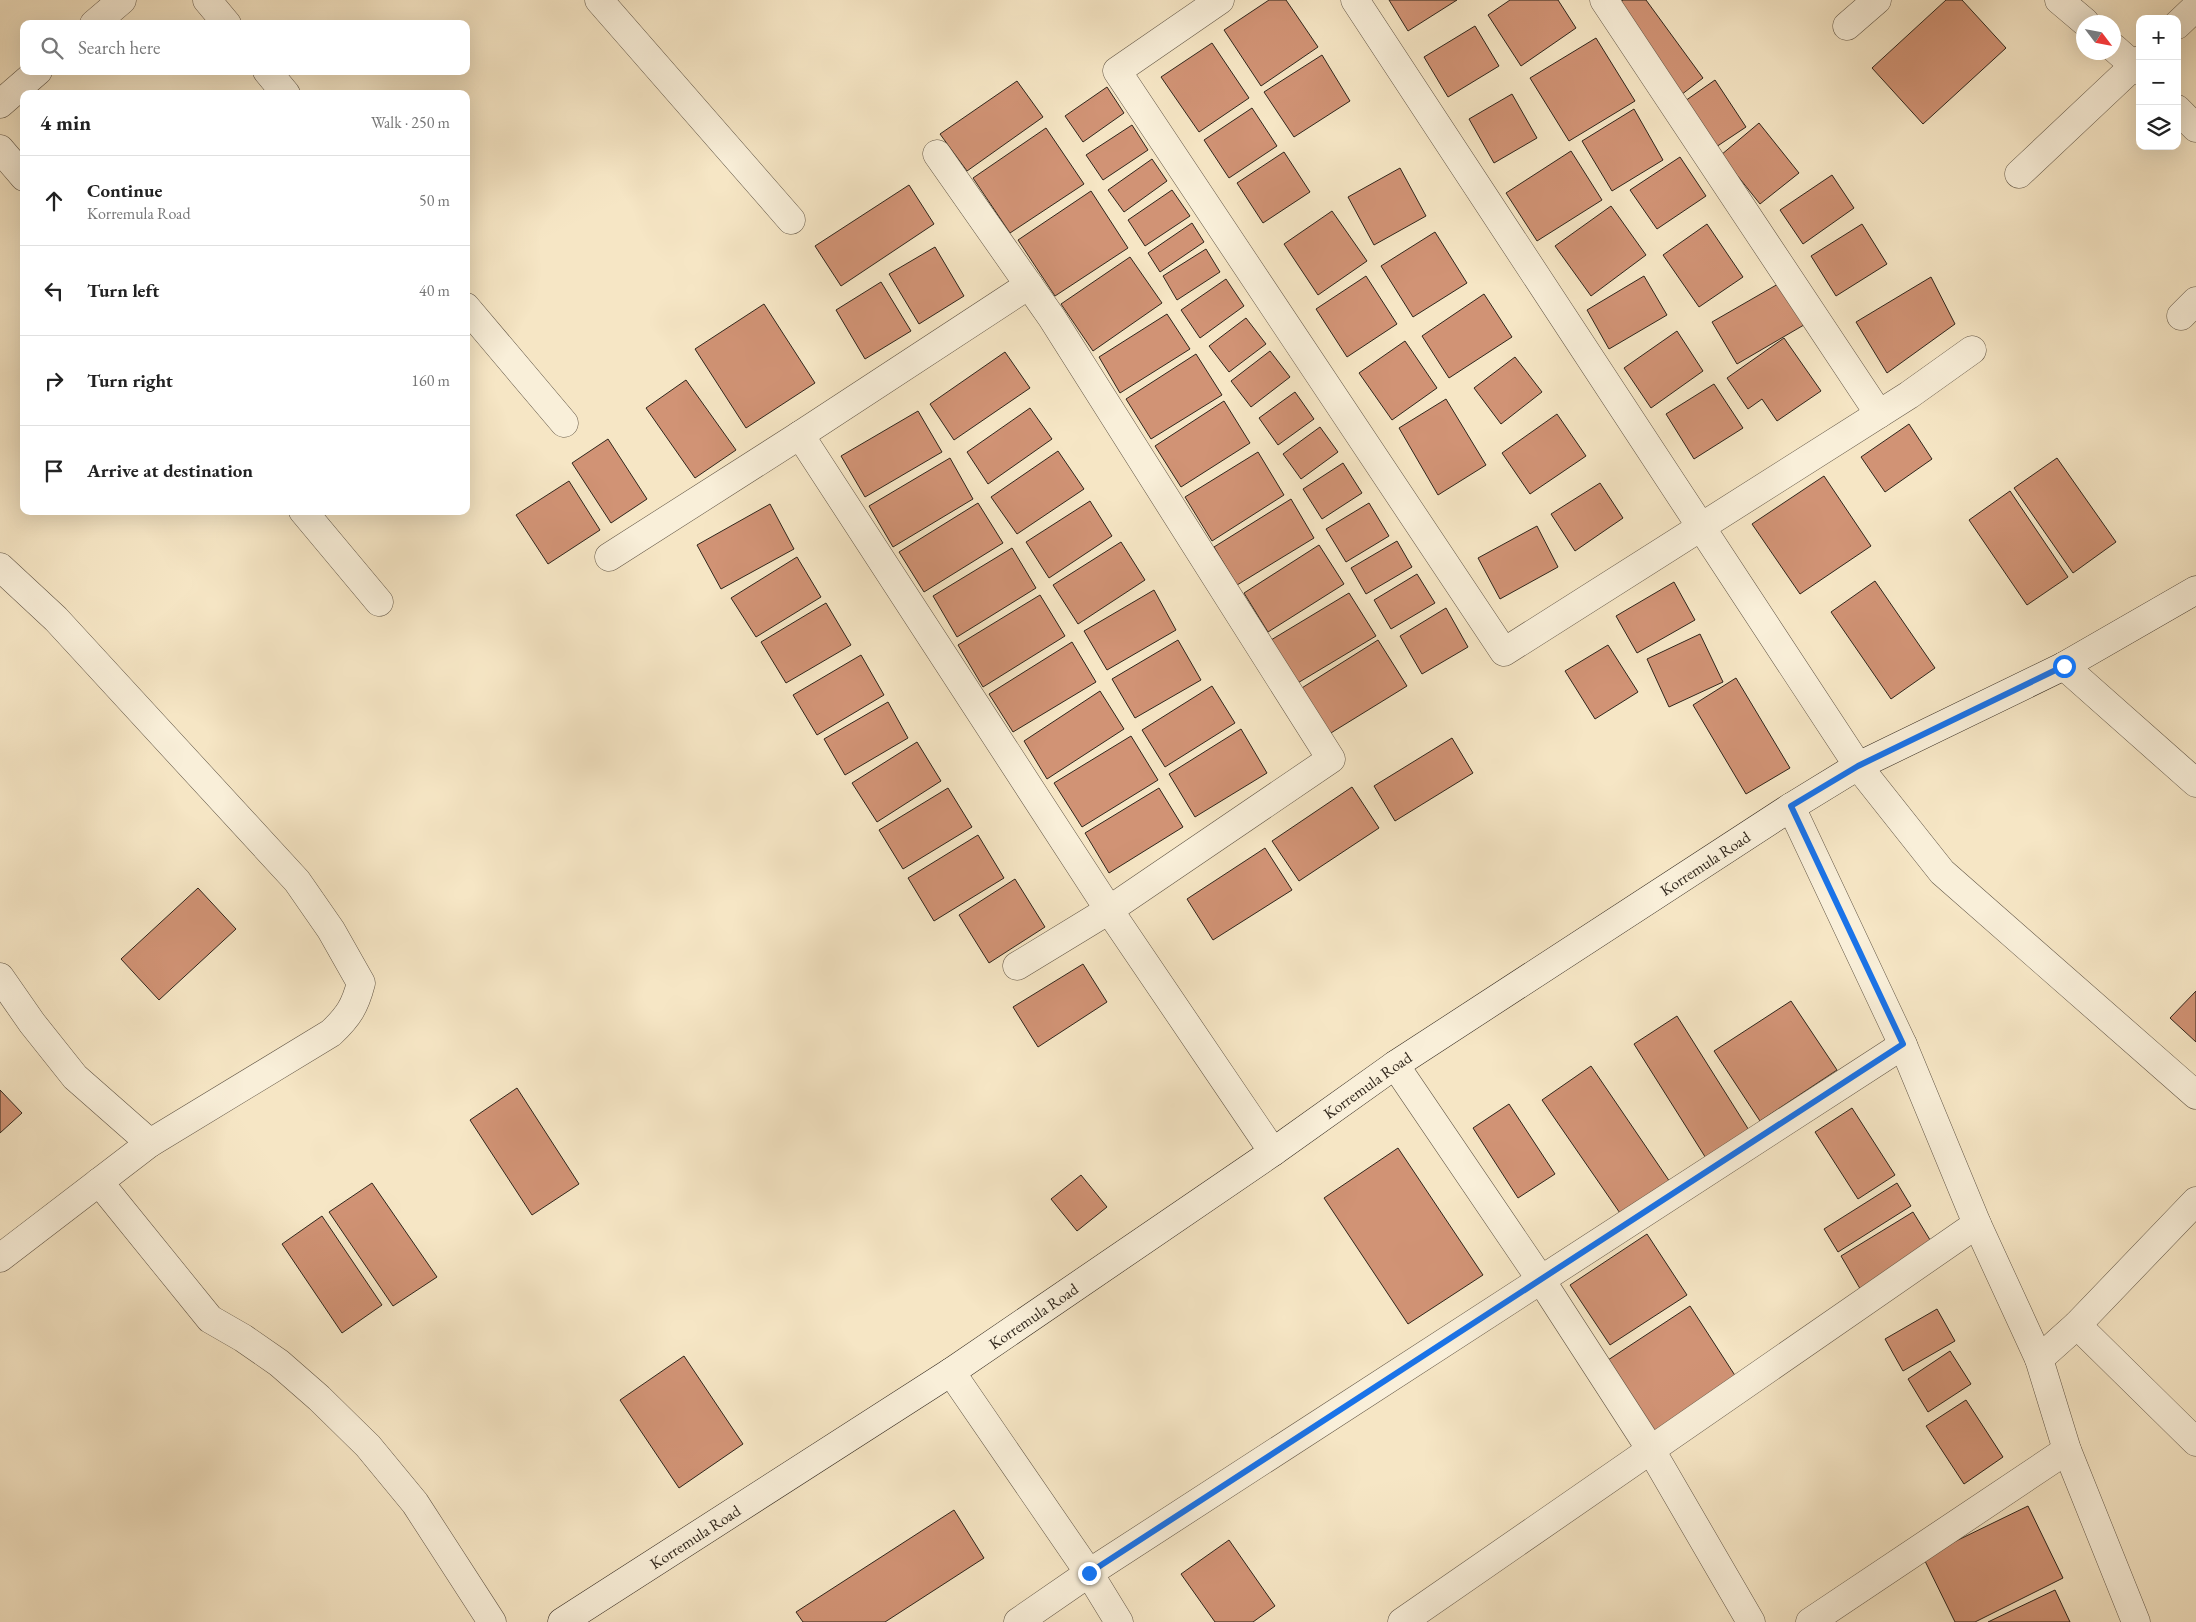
<!DOCTYPE html>
<html lang="en">
<head>
<meta charset="utf-8">
<style>
  :root { --surface:#fff; --page:#f2f2f2; --text:#222; --muted:#767676; --line:#e0e0e0 }
  body { margin:0; font-family:"EB Garamond",serif; background:var(--page); color:var(--text) }
  .controls { position:absolute; right:15px; top:15px; display:grid; overflow:hidden; border-radius:10px; box-shadow:0 5px 20px #0002 }
  .controls button { width:45px; height:45px; display:grid; place-items:center; padding:0; border:0; border-bottom:1px solid var(--line); background:var(--surface); color:var(--text); font:25px sans-serif }
  .compass { position:absolute; left:2076px; top:15px; width:45px; height:45px; border-radius:50%; background:var(--surface); box-shadow:0 5px 20px #0002; rotate:122deg }
  .stop { position:absolute; width:15px; height:15px; margin:-11px; border:4px solid #1a73e8; border-radius:50%; background:#fff }
  .stop.end { background:#1a73e8; border-color:#fff; box-shadow:0 1px 5px #0008 }
  .list { margin:0; padding:0; list-style:none }
  h2 { display:flex; justify-content:space-between; align-items:center; height:65px; margin:0; padding:0 20px; font-size:21px }
  h2 small { font-size:16px; font-weight:400; color:var(--muted) }
  .list li { display:grid; grid-template-columns:32px 1fr auto; gap:15px; align-items:center; box-sizing:border-box; height:90px; padding:0 20px; border-top:1px solid var(--line) }
  .list b { display:block; font-size:19px; white-space:nowrap }
  .list p { margin:0; font-size:16px; white-space:nowrap; color:var(--muted) }
  .list em { font-size:16px; font-style:normal; color:var(--muted) }
  .icon { flex:none; width:28px; height:28px; fill:none; stroke:currentColor; stroke-width:2; stroke-linecap:round; stroke-linejoin:round }
  .map { position:relative; flex:none; width:2196px; height:1622px; overflow:hidden }
  .search { position:absolute; background:var(--surface); box-shadow:0 5px 20px #0002; left:20px; top:20px; width:450px; height:55px; display:flex; align-items:center; gap:12px; box-sizing:border-box; padding:0 18px; border-radius:10px; color:var(--muted); font-size:19px }
  .panel { position:absolute; background:var(--surface); box-shadow:0 5px 20px #0002; left:20px; top:90px; width:450px; height:425px; border-radius:10px }
  .map>svg:first-child { display:block }
  .building { fill:#d19375; stroke:#30261c }
  .lines { fill:none; stroke-linecap:round; stroke-linejoin:round }
  .street-casing { stroke:#625646; stroke-width:29 }
  .secondary-casing { stroke:#30261c; stroke-width:29 }
  .street { stroke:#f9efd9; stroke-width:28 }
  .secondary { stroke:#f9efd9; stroke-width:28 }
  .route { stroke:#1a73e8; stroke-width:6 }
  .labels { text-anchor:middle; stroke-width:4; stroke-linejoin:round; paint-order:stroke }
  .street-label { font-size:16px; fill:#30261c; stroke:#f9efd9 }
</style>
</head>
<body>
<div class="map">
<svg width="2196" height="1622" viewBox="0 0 2196 1622">
  <rect width="100%" height="100%" fill="#f6e6c5"/>
  <filter id="stains"><feTurbulence type="fractalNoise" baseFrequency=".004" numOctaves="4"/><feColorMatrix values="0 0 0 0 .2 0 0 0 0 .09 0 0 0 0 .02 0 0 0 .5 -.17"/></filter>
  <radialGradient id="worn" r=".72"><stop offset=".6" stop-color="#630" stop-opacity="0"/><stop offset="1" stop-color="#630" stop-opacity=".3"/></radialGradient>
  <g class="building">
    <path d="M1269,0H1286L1318,47L1261,86L1224,30Z"/>
    <path d="M1389,0H1457L1408,31Z"/>
    <path d="M1510,0H1558L1576,28L1521,66L1488,15Z"/>
    <path d="M1623,0H1646L1703,78L1681,95L1615,6Z"/>
    <path d="M1946,0H1962L2006,48L1923,124L1872,68Z"/>
    <path d="M1475,26L1499,66L1448,97L1424,57Z"/>
    <path d="M1596,38L1635,101L1569,141L1530,78Z"/>
    <path d="M1212,43L1249,98L1199,132L1161,77Z"/>
    <path d="M1322,55L1350,101L1294,137L1264,92Z"/>
    <path d="M1715,80L1746,127L1716,147L1685,101Z"/>
    <path d="M1017,81L1043,117L967,171L940,134Z"/>
    <path d="M1107,87L1124,113L1083,142L1065,116Z"/>
    <path d="M1512,94L1537,138L1494,163L1469,119Z"/>
    <path d="M1252,108L1277,146L1229,178L1204,140Z"/>
    <path d="M1634,109L1663,160L1612,191L1582,141Z"/>
    <path d="M1759,123L1799,173L1760,204L1721,155Z"/>
    <path d="M1132,125L1148,150L1103,180L1086,155Z"/>
    <path d="M1046,128L1084,184L1010,233L973,178Z"/>
    <path d="M1571,151L1602,200L1537,241L1506,193Z"/>
    <path d="M1284,152L1310,192L1263,223L1237,183Z"/>
    <path d="M1680,157L1706,196L1657,229L1630,190Z"/>
    <path d="M1152,159L1167,181L1124,212L1108,190Z"/>
    <path d="M1400,168L1426,216L1374,245L1348,197Z"/>
    <path d="M1832,175L1854,208L1803,244L1780,210Z"/>
    <path d="M909,185L934,224L841,286L815,246Z"/>
    <path d="M1172,190L1190,216L1145,246L1128,220Z"/>
    <path d="M1091,191L1128,248L1055,296L1018,240Z"/>
    <path d="M1611,206L1646,255L1591,296L1555,246Z"/>
    <path d="M1332,211L1367,261L1318,295L1284,244Z"/>
    <path d="M1192,223L1204,242L1160,272L1148,253Z"/>
    <path d="M1707,224L1743,277L1699,307L1663,255Z"/>
    <path d="M1862,224L1887,264L1836,296L1811,256Z"/>
    <path d="M1435,232L1467,283L1413,317L1381,266Z"/>
    <path d="M935,247L964,296L919,324L889,274Z"/>
    <path d="M1206,249L1220,272L1177,300L1163,276Z"/>
    <path d="M1130,257L1162,303L1093,351L1061,304Z"/>
    <path d="M1366,276L1397,324L1347,357L1316,309Z"/>
    <path d="M1644,276L1667,315L1609,349L1587,310Z"/>
    <path d="M1931,277L1955,324L1887,373L1856,322Z"/>
    <path d="M1226,279L1244,306L1200,338L1181,310Z"/>
    <path d="M1785,280L1809,322L1737,364L1712,322Z"/>
    <path d="M881,282L911,331L865,359L836,310Z"/>
    <path d="M1484,294L1512,337L1449,378L1422,336Z"/>
    <path d="M764,304L815,383L746,428L695,349Z"/>
    <path d="M1167,314L1190,349L1120,393L1099,357Z"/>
    <path d="M1246,318L1266,344L1229,372L1209,346Z"/>
    <path d="M1677,331L1703,371L1651,408L1624,368Z"/>
    <path d="M1784,338L1821,391L1777,421L1762,399L1748,409L1727,378Z"/>
    <path d="M1405,341L1437,388L1392,420L1359,373Z"/>
    <path d="M1270,351L1290,377L1251,407L1231,381Z"/>
    <path d="M1005,352L1030,388L954,440L930,404Z"/>
    <path d="M1196,354L1222,395L1151,439L1126,399Z"/>
    <path d="M1515,357L1542,392L1501,424L1474,388Z"/>
    <path d="M686,380L736,450L695,478L646,408Z"/>
    <path d="M1714,384L1743,428L1694,459L1666,414Z"/>
    <path d="M1295,392L1314,419L1278,445L1259,418Z"/>
    <path d="M1446,399L1486,465L1438,495L1399,428Z"/>
    <path d="M1224,401L1250,443L1181,487L1155,446Z"/>
    <path d="M1030,408L1052,439L988,484L967,452Z"/>
    <path d="M918,411L942,452L865,497L841,456Z"/>
    <path d="M1557,414L1586,456L1530,494L1502,453Z"/>
    <path d="M1909,424L1932,459L1885,492L1861,457Z"/>
    <path d="M1320,427L1338,452L1301,479L1283,454Z"/>
    <path d="M608,439L647,499L611,523L572,463Z"/>
    <path d="M1058,451L1084,489L1017,534L991,497Z"/>
    <path d="M1258,452L1284,495L1212,541L1185,497Z"/>
    <path d="M950,458L973,499L893,547L869,506Z"/>
    <path d="M2057,458L2116,542L2073,573L2014,488Z"/>
    <path d="M1343,463L1362,493L1322,519L1303,489Z"/>
    <path d="M1824,476L1871,546L1800,594L1752,524Z"/>
    <path d="M569,481L600,530L548,564L516,515Z"/>
    <path d="M1600,483L1623,518L1575,551L1551,514Z"/>
    <path d="M2010,491L2068,577L2027,605L1969,520Z"/>
    <path d="M1291,499L1314,538L1237,585L1214,547Z"/>
    <path d="M1090,501L1112,536L1049,578L1026,542Z"/>
    <path d="M978,503L1003,543L924,592L899,552Z"/>
    <path d="M1369,503L1389,536L1346,562L1326,529Z"/>
    <path d="M770,504L794,549L721,589L697,545Z"/>
    <path d="M1537,526L1558,567L1500,599L1478,558Z"/>
    <path d="M1397,541L1412,567L1366,594L1351,568Z"/>
    <path d="M1121,542L1145,580L1078,624L1053,585Z"/>
    <path d="M1319,545L1344,584L1268,632L1244,593Z"/>
    <path d="M1012,548L1036,588L957,637L933,596Z"/>
    <path d="M797,557L821,597L756,637L731,598Z"/>
    <path d="M1417,574L1435,603L1391,629L1374,600Z"/>
    <path d="M1875,581L1935,668L1891,699L1831,612Z"/>
    <path d="M1674,582L1695,620L1637,653L1616,616Z"/>
    <path d="M1154,590L1176,630L1107,670L1084,631Z"/>
    <path d="M1349,593L1376,636L1296,684L1271,640Z"/>
    <path d="M1040,595L1065,636L983,687L958,645Z"/>
    <path d="M826,603L851,645L786,683L761,642Z"/>
    <path d="M1446,608L1468,647L1422,674L1400,636Z"/>
    <path d="M1700,634L1723,682L1669,707L1647,659Z"/>
    <path d="M1178,640L1201,680L1135,718L1112,679Z"/>
    <path d="M1378,640L1407,686L1326,736L1297,691Z"/>
    <path d="M1072,642L1096,682L1013,732L989,694Z"/>
    <path d="M1608,645L1638,692L1595,719L1565,671Z"/>
    <path d="M861,655L884,695L817,735L793,695Z"/>
    <path d="M1736,678L1790,768L1746,794L1693,705Z"/>
    <path d="M1212,686L1235,723L1165,767L1142,730Z"/>
    <path d="M1100,691L1124,729L1047,779L1024,741Z"/>
    <path d="M888,702L908,738L845,775L824,739Z"/>
    <path d="M1241,729L1267,773L1195,817L1169,774Z"/>
    <path d="M1131,736L1158,780L1082,827L1054,783Z"/>
    <path d="M1452,738L1473,773L1395,821L1374,786Z"/>
    <path d="M917,742L941,781L877,822L852,783Z"/>
    <path d="M1352,787L1379,828L1299,881L1272,841Z"/>
    <path d="M948,788L972,827L903,869L879,830Z"/>
    <path d="M1159,788L1183,827L1109,873L1085,833Z"/>
    <path d="M978,835L1004,878L934,921L908,878Z"/>
    <path d="M1265,848L1292,890L1213,940L1187,899Z"/>
    <path d="M1015,879L1045,927L989,963L959,915Z"/>
    <path d="M198,888L236,929L159,1000L121,959Z"/>
    <path d="M1083,964L1107,1002L1038,1047L1013,1007Z"/>
    <path d="M2196,991V1042L2170,1018Z"/>
    <path d="M1791,1001L1837,1070L1760,1121L1714,1051Z"/>
    <path d="M1677,1016L1752,1135L1709,1163L1634,1044Z"/>
    <path d="M1591,1066L1670,1182L1622,1216L1542,1100Z"/>
    <path d="M517,1088L579,1184L532,1215L470,1120Z"/>
    <path d="M0,1090L22,1113L0,1133Z"/>
    <path d="M1509,1104L1555,1174L1518,1198L1473,1128Z"/>
    <path d="M1852,1108L1895,1175L1858,1199L1815,1132Z"/>
    <path d="M1398,1148L1483,1275L1408,1324L1324,1198Z"/>
    <path d="M1081,1175L1107,1207L1077,1231L1051,1199Z"/>
    <path d="M372,1183L437,1277L393,1306L329,1212Z"/>
    <path d="M1897,1183L1911,1206L1838,1252L1824,1229Z"/>
    <path d="M1913,1212L1935,1248L1862,1292L1841,1256Z"/>
    <path d="M322,1216L382,1305L342,1333L282,1244Z"/>
    <path d="M1647,1234L1687,1295L1610,1345L1570,1285Z"/>
    <path d="M1690,1306L1736,1377L1654,1431L1608,1360Z"/>
    <path d="M1937,1309L1955,1341L1903,1371L1885,1339Z"/>
    <path d="M1950,1351L1971,1384L1928,1412L1908,1379Z"/>
    <path d="M684,1356L743,1444L679,1488L620,1400Z"/>
    <path d="M1966,1400L2003,1457L1964,1484L1926,1426Z"/>
    <path d="M2028,1506L2063,1578L1975,1622H1955L1923,1557Z"/>
    <path d="M954,1510L984,1558L885,1622H803L796,1612Z"/>
    <path d="M1229,1540L1275,1606L1253,1622H1215L1181,1574Z"/>
    <path d="M2055,1590L2070,1622H1988Z"/>
  </g>
  <g class="lines">
    <defs>
      <g id="street">
        <path d="M207,0L227,24"/>
        <path d="M599,0L791,220"/>
        <path d="M1220,0L1117,71L1504,652L1909,395L1972,350"/>
        <path d="M1355,0L1858,766L1942,872L2196,1095"/>
        <path d="M1604,0L1879,414"/>
        <path d="M2059,0L2085,22"/>
        <path d="M94,24L122,0"/>
        <path d="M2177,25L2196,7"/>
        <path d="M1847,26L1877,0"/>
        <path d="M2114,48L2140,71"/>
        <path d="M267,71L286,94"/>
        <path d="M0,104L38,71"/>
        <path d="M2177,109L2196,128"/>
        <path d="M0,149L24,177"/>
        <path d="M937,154L1052,318L1331,759L1109,910L1017,966"/>
        <path d="M2019,174L2140,60"/>
        <path d="M466,307L564,423"/>
        <path d="M2181,316L2196,301"/>
        <path d="M800,435L1109,910L1273,1152"/>
        <path d="M303,511L379,602"/>
        <path d="M609,557L800,435L1029,285"/>
        <path d="M0,567L56,619L297,881L331,930L361,983C355,1006 349,1016 331,1033L150,1143L0,1258"/>
        <path d="M2064,666L2196,783"/>
        <path d="M1791,807L1903,1045L1977,1224L2039,1359L2067,1450L2136,1622"/>
        <path d="M0,977L32,1023L75,1077L150,1143"/>
        <path d="M1395,1065L1541,1280L1651,1450L1751,1622"/>
        <path d="M99,1182L210,1319L243,1338L279,1363L319,1398L368,1446L415,1503L492,1622"/>
        <path d="M2077,1325L2196,1442"/>
        <path d="M2039,1359L2077,1325L2196,1201"/>
        <path d="M951,1372L1089,1573L1119,1622"/>
        <path d="M1018,1622L1089,1573L1903,1045"/>
        <path d="M1402,1622L1977,1224"/>
        <path d="M1810,1622L2067,1450"/>
      </g>
      <g id="secondary">
        <path id="s1" d="M562,1622L951,1372L1273,1152L1395,1065L1791,807L1858,766L2064,666L2196,590"/>
      </g>
    </defs>
    <use href="#street" class="street-casing"/>
    <use href="#secondary" class="secondary-casing"/>
    <use href="#street" class="street"/>
    <use href="#secondary" class="secondary"/>
  </g>
  <g class="lines">
    <path class="route" d="M1089,1573L1903,1044L1791,806L1858,766L2064,666"/>
  </g>
  <g class="labels">
    <g class="street-label">
      <text dy="6" stroke="none"><textPath href="#s1" startOffset="1372">Korremula Road</textPath></text>
      <text dy="6" stroke="none"><textPath href="#s1" startOffset="968">Korremula Road</textPath></text>
      <text dy="6" stroke="none"><textPath href="#s1" startOffset="562">Korremula Road</textPath></text>
      <text dy="6" stroke="none"><textPath href="#s1" startOffset="158">Korremula Road</textPath></text>
    </g>
  </g>
  <rect width="100%" height="100%" filter="url(#stains)"/>
  <rect width="100%" height="100%" fill="url(#worn)"/>
</svg>
<div class="controls">
<button>+</button>
<button>−</button>
<button><svg class="icon" aria-label="layers" viewBox="0 0 24 24"><path d="M12 4l9 5-9 5-9-5zM3 14l9 5 9-5"/></svg></button>
</div>
<svg class="compass" viewBox="-18 -18 36 36"><path d="M0-13l5 13h-10z" fill="#e53935"/><path d="M0 13l5-13h-10z" fill="#767676"/></svg>
<div class="stop" style="left:2064px;top:666px"></div>
<div class="stop end" style="left:1089px;top:1573px"></div>
<div class="search"><svg class="icon" aria-label="search" viewBox="0 0 24 24"><circle cx="10" cy="10" r="6"/><path d="M15 15l6 6"/></svg>Search here</div>
<section class="panel">
<h2>4 min<small>Walk · 250 m</small></h2>
<ul class="list">
<li><svg class="icon" aria-label="ahead" viewBox="0 0 24 24"><path d="M12 20V5M6 11l6-6 6 6"/></svg><div><b>Continue</b><p>Korremula Road</p></div><em>50 m</em></li>
<li><svg class="icon" aria-label="left" viewBox="0 0 24 24"><path d="M17 20v-9H6M10 6l-5 5 5 5"/></svg><div><b>Turn left</b></div><em>40 m</em></li>
<li><svg class="icon" aria-label="right" viewBox="0 0 24 24"><path d="M7 20v-9h11M14 6l5 5-5 5"/></svg><div><b>Turn right</b></div><em>160 m</em></li>
<li><svg class="icon" aria-label="arrive" viewBox="0 0 24 24"><path d="M6 21V4h12l-3 4 3 4H6"/></svg><div><b>Arrive at destination</b></div></li>
</ul>
</section>
</div>
</body>
</html>
